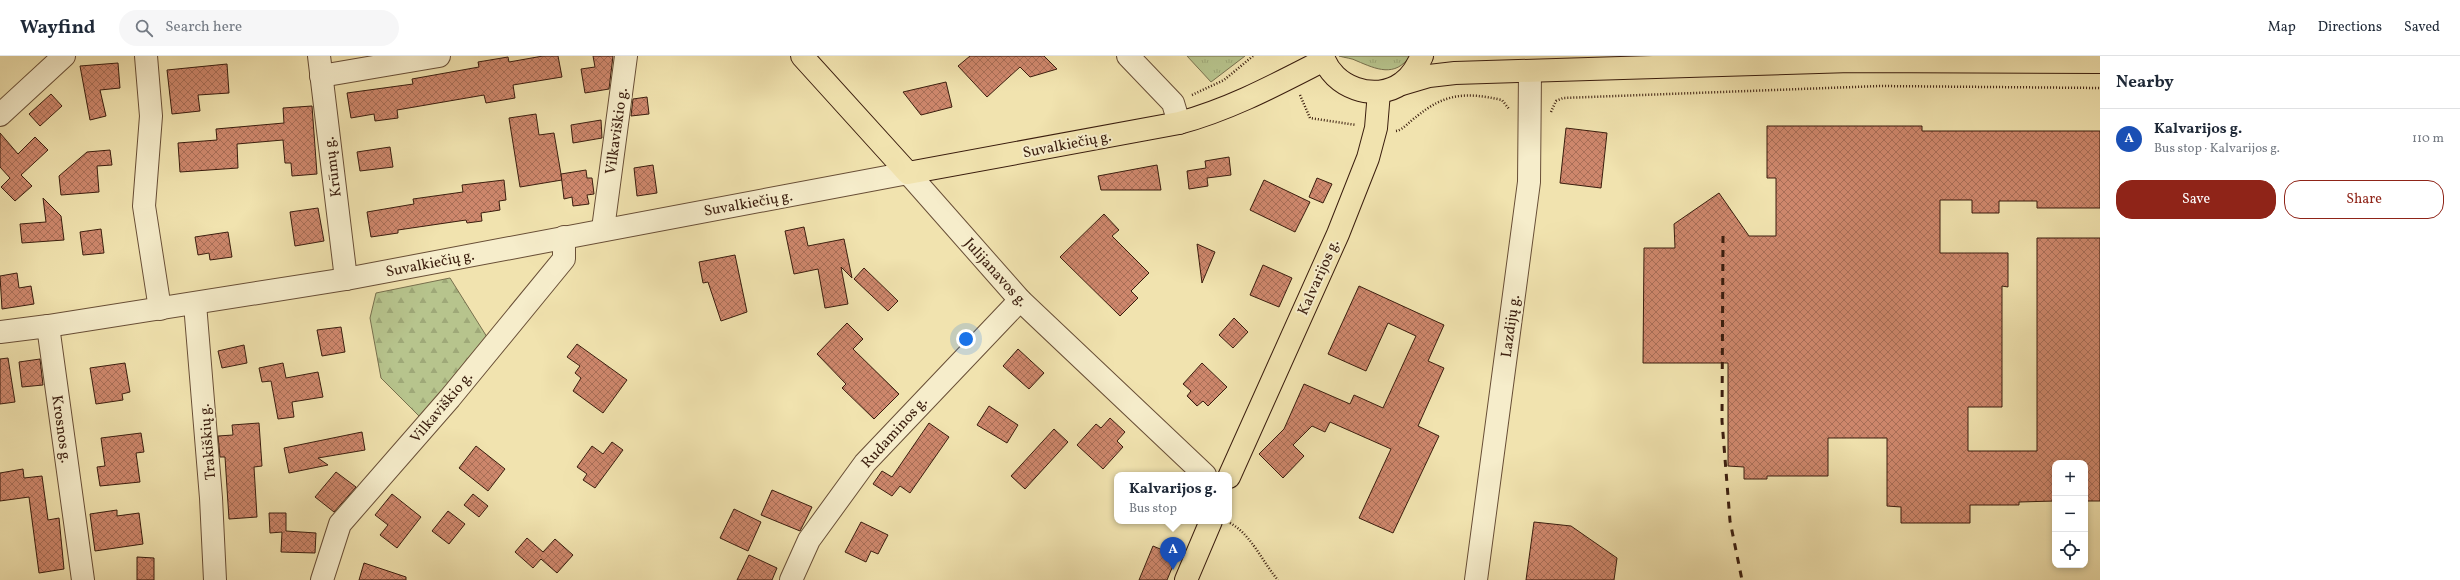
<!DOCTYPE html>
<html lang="en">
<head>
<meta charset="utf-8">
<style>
  :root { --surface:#fff; --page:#f6f6f7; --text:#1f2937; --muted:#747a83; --line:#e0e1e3; --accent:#8f2418 }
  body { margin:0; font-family:Vollkorn,serif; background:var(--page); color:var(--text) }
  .controls { position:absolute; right:12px; bottom:12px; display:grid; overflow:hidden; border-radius:8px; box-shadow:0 2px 6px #0003 }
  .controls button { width:36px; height:36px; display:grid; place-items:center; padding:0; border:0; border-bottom:1px solid var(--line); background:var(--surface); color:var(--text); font:20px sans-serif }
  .you { position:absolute; left:966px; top:283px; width:14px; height:14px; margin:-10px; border:3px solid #fff; border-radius:50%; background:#1a73e8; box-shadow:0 0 0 6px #1a73e833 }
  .badge { display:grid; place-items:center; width:26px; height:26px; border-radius:50%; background:var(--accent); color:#fff; font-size:13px; font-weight:700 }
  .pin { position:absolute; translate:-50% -33px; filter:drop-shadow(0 1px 2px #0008) }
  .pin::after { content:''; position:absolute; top:21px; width:14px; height:12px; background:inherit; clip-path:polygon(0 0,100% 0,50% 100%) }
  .popup { position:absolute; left:1114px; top:416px; width:118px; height:52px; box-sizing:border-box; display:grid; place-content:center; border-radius:8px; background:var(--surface); filter:drop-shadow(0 1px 3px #0005); font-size:13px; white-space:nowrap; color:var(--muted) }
  .popup b { font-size:15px; color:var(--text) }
  .popup::after { content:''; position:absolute; left:50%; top:100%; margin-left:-8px; border:8px solid transparent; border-top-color:var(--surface) }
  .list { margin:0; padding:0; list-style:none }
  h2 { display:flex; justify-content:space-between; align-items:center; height:52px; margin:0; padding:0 16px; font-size:17px }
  h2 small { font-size:13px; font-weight:400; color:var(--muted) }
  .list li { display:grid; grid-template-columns:26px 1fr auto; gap:12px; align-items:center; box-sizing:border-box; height:60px; padding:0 16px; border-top:1px solid var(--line) }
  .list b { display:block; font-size:15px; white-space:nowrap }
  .list p { margin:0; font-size:13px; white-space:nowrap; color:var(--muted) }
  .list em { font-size:13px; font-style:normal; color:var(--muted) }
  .actions { display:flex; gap:8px; padding:12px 16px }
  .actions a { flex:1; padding:9px 0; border:1px solid var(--accent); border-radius:16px; text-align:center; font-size:14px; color:var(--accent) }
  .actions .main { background:var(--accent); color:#fff }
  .icon { flex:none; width:22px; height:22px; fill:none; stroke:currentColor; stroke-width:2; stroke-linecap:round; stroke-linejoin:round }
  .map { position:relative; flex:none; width:2100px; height:524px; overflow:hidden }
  header { display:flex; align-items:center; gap:24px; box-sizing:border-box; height:56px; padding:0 20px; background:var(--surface); border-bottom:1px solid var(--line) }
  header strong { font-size:19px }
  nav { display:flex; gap:22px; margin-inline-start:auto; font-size:14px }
  .search { width:280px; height:36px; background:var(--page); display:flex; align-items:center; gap:10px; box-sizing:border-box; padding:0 14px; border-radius:22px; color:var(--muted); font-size:15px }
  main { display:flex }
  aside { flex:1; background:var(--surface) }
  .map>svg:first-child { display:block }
  .grass { fill:url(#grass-tufts); stroke:#78704e }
  .forest { fill:url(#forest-firs); stroke:#78704e }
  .building { fill:url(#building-cross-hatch); stroke:#3a1d0e }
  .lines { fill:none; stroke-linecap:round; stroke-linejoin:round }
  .minor-casing { stroke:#684e36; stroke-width:24 }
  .major-casing { stroke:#3a1d0e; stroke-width:24 }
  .path { stroke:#3a1d0e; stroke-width:2.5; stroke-dasharray:1 2; stroke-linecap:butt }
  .minor { stroke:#f6edcb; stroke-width:22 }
  .major { stroke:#f1e3af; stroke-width:22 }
  .rail { stroke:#3a1d0e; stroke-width:3; stroke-dasharray:7 7; stroke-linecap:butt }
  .labels { text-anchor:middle; stroke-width:4; stroke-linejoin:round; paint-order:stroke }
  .street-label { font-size:15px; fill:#3a1d0e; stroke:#f6edcb }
</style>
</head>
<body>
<header>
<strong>Wayfind</strong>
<div class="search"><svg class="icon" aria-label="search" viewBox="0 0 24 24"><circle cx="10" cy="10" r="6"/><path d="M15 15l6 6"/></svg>Search here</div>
<nav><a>Map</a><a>Directions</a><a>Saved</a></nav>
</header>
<main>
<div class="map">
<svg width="2100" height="524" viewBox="0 0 2100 524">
  <defs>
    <pattern id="grass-tufts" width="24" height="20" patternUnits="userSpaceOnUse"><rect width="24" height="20" fill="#b7c48d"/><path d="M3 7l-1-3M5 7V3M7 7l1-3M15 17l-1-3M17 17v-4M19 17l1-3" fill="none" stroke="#9ea878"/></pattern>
    <pattern id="forest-firs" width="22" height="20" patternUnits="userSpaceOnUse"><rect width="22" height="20" fill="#b7c48d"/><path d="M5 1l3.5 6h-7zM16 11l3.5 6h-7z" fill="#9ea878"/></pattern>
    <pattern id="building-cross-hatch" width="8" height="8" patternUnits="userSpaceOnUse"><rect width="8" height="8" fill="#ce876c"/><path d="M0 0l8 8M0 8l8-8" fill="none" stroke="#a86e57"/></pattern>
  </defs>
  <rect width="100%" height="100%" fill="#f1e3af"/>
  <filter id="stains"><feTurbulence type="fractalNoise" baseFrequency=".005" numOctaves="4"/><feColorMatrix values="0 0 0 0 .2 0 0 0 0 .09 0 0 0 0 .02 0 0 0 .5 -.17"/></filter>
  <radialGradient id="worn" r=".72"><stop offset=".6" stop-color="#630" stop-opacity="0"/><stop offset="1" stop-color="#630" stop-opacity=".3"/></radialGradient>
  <g class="grass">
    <path d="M1187,0H1245L1211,26Z"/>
    <path d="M1339,0H1410C1395,22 1376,13 1357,5C1352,2 1345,2 1339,0Z"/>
  </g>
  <path class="forest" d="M450,222L487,281L452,327L419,360L381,322L370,262L376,237Z"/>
  <g class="building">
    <path d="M543,0H558L562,21L513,29L515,42L486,47L484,39L397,54L398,62L375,65L374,58L351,62L347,37L413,28L412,23L479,11L478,6L508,1L509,6Z"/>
    <path d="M593,0H613L609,33L585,37L581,13L595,11Z"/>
    <path d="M970,0H1044L1057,13L1030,21L1020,11L987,41L958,10Z"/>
    <path d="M118,7L120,32L100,34L106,60L90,64L80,10Z"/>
    <path d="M227,8L229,37L198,39L200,55L172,58L167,14Z"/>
    <path d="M946,26L952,51L921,59L903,36Z"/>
    <path d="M51,38L62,50L40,70L29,58Z"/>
    <path d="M647,41L649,58L631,60L633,43Z"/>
    <path d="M312,50L317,118L292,120L291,107H285L283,84L237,88L238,112L180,116L178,87L217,84L216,73L284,67L283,52Z"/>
    <path d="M536,58L539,79L554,77L562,124L520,131L509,62Z"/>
    <path d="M601,64L602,82L573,87L571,69Z"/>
    <path d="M1767,70H1922V75H2100V152H2037V145H1999V157H1972V144H1940V197H2008V231L2002,230V351H1968V395H2037V182H2100V445H2085V407H2055V445L2019,446V449H1970V467H1901V451L1887,450V382H1828V420H1767V423H1744V411L1728,410V307H1643L1644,192H1675L1674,168L1719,137L1749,180H1776V122H1767Z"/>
    <path d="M1566,72L1607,77L1601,132L1560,127Z"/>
    <path d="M0,77L18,98L35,81L48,94L21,119L32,130L15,145L1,131L10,122L0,111Z"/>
    <path d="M390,91L393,111L360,115L357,96Z"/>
    <path d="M110,94L112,109L97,110L99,136L61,139L59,120L87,96Z"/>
    <path d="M1229,101L1231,119L1207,122L1208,130L1189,133L1187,115L1206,112L1205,105Z"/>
    <path d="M653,109L657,137L637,140L634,112Z"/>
    <path d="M1157,109L1161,134H1101L1098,120Z"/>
    <path d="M586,114L587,122H592L594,138L587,139L589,148L573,150L572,141L564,143L561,118Z"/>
    <path d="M1317,122L1332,128L1323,147L1309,141Z"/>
    <path d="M504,124L506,144L499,145L500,154L481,157L482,165L467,167L466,164L398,174V177L371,181L367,156L414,148L413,143L463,136L462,129Z"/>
    <path d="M1264,124L1310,146L1295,176L1250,154Z"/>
    <path d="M43,142L61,160L64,184L22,187L20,168L46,166Z"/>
    <path d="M318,152L324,185L295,190L290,156Z"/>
    <path d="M1104,158L1119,174L1112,180L1149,217L1131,235L1138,242L1120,260L1060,201Z"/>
    <path d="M804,171L808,190L844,183L852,222L841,211L848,248L825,252L818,213L794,218L785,175Z"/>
    <path d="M101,173L104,197L83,199L80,176Z"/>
    <path d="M228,176L232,201L210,204L209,197L198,199L195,181Z"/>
    <path d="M1197,188L1215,196L1202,227Z"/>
    <path d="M735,199L747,256L721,265L708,226L703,227L699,206Z"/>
    <path d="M1263,209L1292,222L1279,251L1250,239Z"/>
    <path d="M864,212L898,245L888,255L854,223Z"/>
    <path d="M17,217L19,232L31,230L34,248L2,253L0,220Z"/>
    <path d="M1359,230L1444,269L1428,305L1444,312L1418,370L1439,380L1393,477L1359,462L1391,393L1330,366L1325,376L1312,370L1293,389L1304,400L1283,422L1259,398L1284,373L1304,328L1350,348L1354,339L1383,352L1416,280L1388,267L1366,315L1328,298Z"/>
    <path d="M1234,262L1248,276L1233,292L1219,279Z"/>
    <path d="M847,267L863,283L853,293L899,338L874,363L842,332L846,328L817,298Z"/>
    <path d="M341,271L345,296L322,300L317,274Z"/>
    <path d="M577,288L627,324L603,357L573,335L581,322L575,317L580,310L567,301Z"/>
    <path d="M244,289L247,307L222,312L218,295Z"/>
    <path d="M1018,293L1044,317L1029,333L1003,310Z"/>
    <path d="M8,302L15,346L0,348V303Z"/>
    <path d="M40,303L43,329L22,331L19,306Z"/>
    <path d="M125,307L130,336L122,338L123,344L96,348L90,312Z"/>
    <path d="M283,307L286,322L318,316L323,341L292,346L294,361L278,363L271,325L262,326L259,312Z"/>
    <path d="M1202,307L1227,331L1208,350L1203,345L1197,350L1187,340L1191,335L1183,328Z"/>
    <path d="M989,350L1018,369L1007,387L977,369Z"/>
    <path d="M1110,362L1125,376L1117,385L1123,391L1103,413L1077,389L1096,368L1101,372Z"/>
    <path d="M259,367L262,410L254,411L257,461L229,463L225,401H220L218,380L233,379L232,369Z"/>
    <path d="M929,367L949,381L910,437L900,430L892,440L873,428L882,415L892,421Z"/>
    <path d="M1054,373L1068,386L1025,433L1011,420Z"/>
    <path d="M362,376L365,394L318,402L328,409L289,417L284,392Z"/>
    <path d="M141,377L144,396L136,397L140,426L100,430L97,411L105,410L101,382Z"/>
    <path d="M612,386L623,394L595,432L583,424L587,418L577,411L592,390L603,398Z"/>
    <path d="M476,390L505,413L488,435L459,412Z"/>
    <path d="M23,413L24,422L42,420L48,464L59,462L64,513L39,517L29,441L0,445V417Z"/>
    <path d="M336,416L356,431L334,456L315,441Z"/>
    <path d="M772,434L812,451L800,475L761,459Z"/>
    <path d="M392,438L421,461L397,492L380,479L388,469L375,459Z"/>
    <path d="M473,438L488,450L479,461L464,449Z"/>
    <path d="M734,453L761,466L748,495L720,482Z"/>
    <path d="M117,454V460L139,457L143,488L95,495L90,458Z"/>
    <path d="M448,455L465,468L449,488L432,475Z"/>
    <path d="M269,457H286V475L316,477L315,497L281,496L282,476L270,477Z"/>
    <path d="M861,466L888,479L878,498L871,495L866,506L845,496Z"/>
    <path d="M1534,466L1571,470L1617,502L1614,524H1526Z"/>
    <path d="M527,482L543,496L555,483L573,499L557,517L541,503L533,512L515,496Z"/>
    <path d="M1153,490L1177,500L1167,524H1139Z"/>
    <path d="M749,499L777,512L772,524H737Z"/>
    <path d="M137,501L154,502V524H137Z"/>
    <path d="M364,507L406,521V524H359Z"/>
  </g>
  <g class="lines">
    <defs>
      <g id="minor">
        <path d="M146,0L151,60L144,150L160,253"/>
        <path d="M319,0L346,223"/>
        <path d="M1128,0L1173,47L1179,67"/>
        <path d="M321,20L439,0"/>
        <path d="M0,59L64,0"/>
        <path d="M603,173L626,0"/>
        <path d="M195,248L211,442L215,524"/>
        <path d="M48,270L346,223L908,117L1020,244L1205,419"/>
        <path d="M0,276L48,270L83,524"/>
        <path d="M322,524L340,468L450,342L564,203V181"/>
        <path d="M791,524L809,484L865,407L1020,244"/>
        <path d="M1476,524L1529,126L1530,16"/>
      </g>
      <g id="major">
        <path d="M802,0L908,117L1179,67C1231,53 1277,28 1324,4"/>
        <path d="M1323,0C1332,31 1375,47 1402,27C1412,20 1417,10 1422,0"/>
        <path d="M1402,28L1429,20L1455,17L1851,5L2100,6"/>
        <path d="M1229,421L1338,178L1368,102L1376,72L1379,36"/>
        <path d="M1186,524L1211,465"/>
      </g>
    </defs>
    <use href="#minor" class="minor-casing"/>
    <use href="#major" class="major-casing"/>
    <g class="path">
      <path d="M1192,39L1224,24L1253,0"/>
      <path d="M1300,39L1310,62L1356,69"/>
      <path d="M1551,56L1556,45L1563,42L1880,30L2100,32"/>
      <path d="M1396,75C1403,74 1410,65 1416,61C1445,37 1466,36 1502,44L1509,53"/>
      <path d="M1230,467C1252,479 1262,506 1278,524"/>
    </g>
    <use href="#minor" class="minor"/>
    <use href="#major" class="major"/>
    <path class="rail" d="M1723,180L1722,365L1730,465L1742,524"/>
  </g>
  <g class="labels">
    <g class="street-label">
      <text transform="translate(616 75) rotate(-82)" y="5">Vilkaviškio g.</text>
      <text transform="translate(1067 88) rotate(-11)" y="5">Suvalkiečių g.</text>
      <text transform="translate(332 111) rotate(-97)" y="5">Krūmų g.</text>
      <text transform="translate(748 147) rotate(-10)" y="5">Suvalkiečių g.</text>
      <text transform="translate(430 207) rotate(-11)" y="5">Suvalkiečių g.</text>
      <text transform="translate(996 216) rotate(48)" y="5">Julijanavos g.</text>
      <text transform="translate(1318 221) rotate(-66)" y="5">Kalvarijos g.</text>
      <text transform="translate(1510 270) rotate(-82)" y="5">Lazdijų g.</text>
      <text transform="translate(441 351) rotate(-50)" y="5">Vilkaviškio g.</text>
      <text transform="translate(62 373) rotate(82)" y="5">Krosnos g.</text>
      <text transform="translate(894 376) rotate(-48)" y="5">Rudaminos g.</text>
      <text transform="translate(207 386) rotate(-95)" y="5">Trakiškių g.</text>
    </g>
  </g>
  <rect width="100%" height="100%" filter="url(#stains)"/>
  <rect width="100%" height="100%" fill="url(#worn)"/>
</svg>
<div class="controls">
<button>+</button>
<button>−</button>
<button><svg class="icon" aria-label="locate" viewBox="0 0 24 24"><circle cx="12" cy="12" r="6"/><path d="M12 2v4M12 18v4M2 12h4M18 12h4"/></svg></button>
</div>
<div class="you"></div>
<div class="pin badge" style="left:1173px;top:514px;background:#1a4fb4">A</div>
<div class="popup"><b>Kalvarijos g.</b>Bus stop</div>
</div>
<aside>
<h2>Nearby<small></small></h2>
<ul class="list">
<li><span class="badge" style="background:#1a4fb4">A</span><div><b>Kalvarijos g.</b><p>Bus stop · Kalvarijos g.</p></div><em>110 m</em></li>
</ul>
<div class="actions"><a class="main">Save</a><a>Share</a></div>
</aside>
</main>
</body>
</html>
